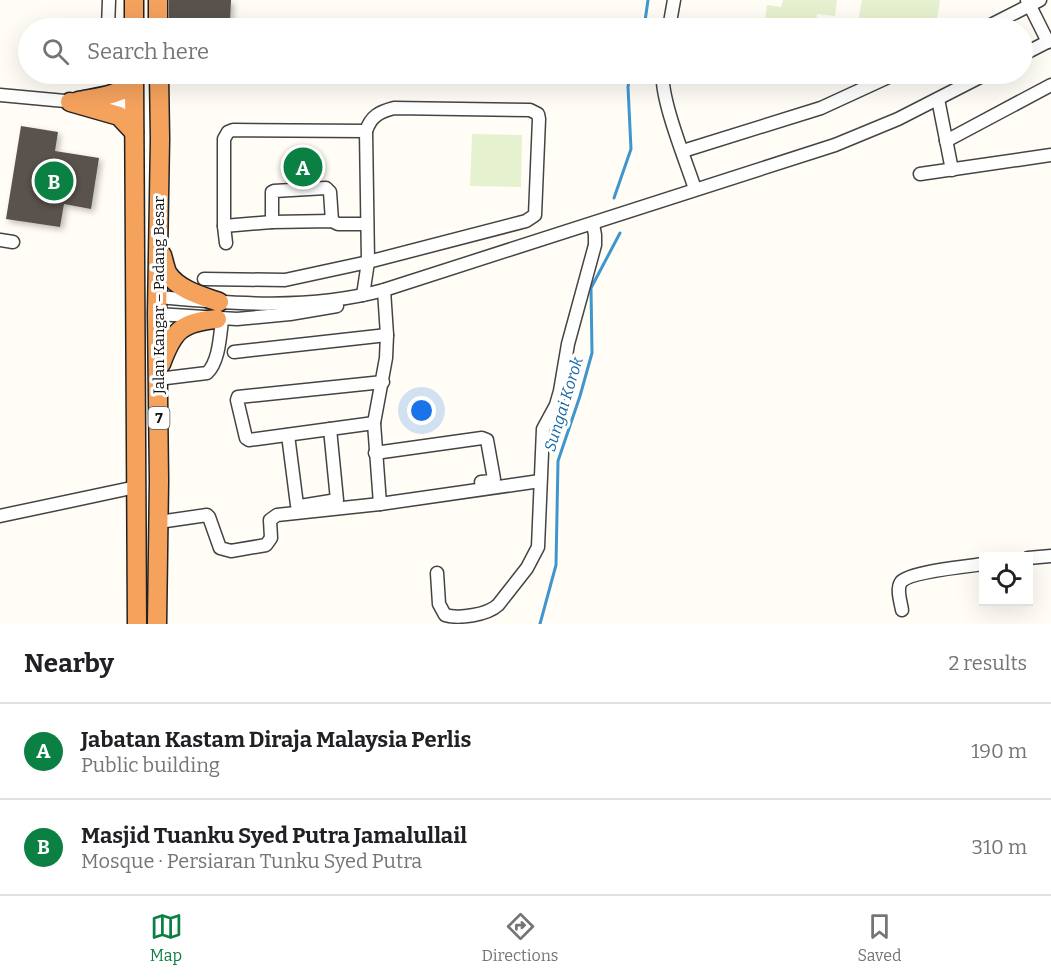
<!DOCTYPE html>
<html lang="en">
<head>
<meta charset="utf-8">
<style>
  :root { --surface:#fff; --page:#f6f6f6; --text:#202124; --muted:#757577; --line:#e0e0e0; --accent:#0b8043 }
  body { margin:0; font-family:Bitter,serif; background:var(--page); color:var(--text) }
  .controls { position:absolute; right:18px; bottom:18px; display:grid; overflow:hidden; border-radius:0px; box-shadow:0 6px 24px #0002 }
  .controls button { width:54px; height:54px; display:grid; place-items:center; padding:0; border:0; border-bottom:2px solid var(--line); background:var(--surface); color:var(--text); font:30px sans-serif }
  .you { position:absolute; left:422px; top:411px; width:21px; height:21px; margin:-15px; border:4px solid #fff; border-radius:50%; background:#1a73e8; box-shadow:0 0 0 9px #1a73e833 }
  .badge { display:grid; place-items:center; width:39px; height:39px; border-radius:50%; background:var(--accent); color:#fff; font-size:20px; font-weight:700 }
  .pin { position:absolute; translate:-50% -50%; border:3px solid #fff; box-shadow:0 2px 6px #0006 }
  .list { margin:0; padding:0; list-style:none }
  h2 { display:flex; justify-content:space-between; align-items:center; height:78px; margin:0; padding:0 24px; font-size:26px }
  h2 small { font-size:20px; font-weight:400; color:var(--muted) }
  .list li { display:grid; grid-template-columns:39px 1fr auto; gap:18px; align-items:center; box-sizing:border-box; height:96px; padding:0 24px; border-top:2px solid var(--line) }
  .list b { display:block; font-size:22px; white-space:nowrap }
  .list p { margin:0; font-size:20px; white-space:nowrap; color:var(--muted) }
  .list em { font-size:20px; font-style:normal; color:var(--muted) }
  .icon { flex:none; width:33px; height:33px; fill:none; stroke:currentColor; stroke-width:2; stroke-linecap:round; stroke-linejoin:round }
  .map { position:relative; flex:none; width:1051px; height:624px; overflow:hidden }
  .search { position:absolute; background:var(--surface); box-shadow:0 6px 24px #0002; left:18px; right:18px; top:18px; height:66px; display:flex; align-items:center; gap:15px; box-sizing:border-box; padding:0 21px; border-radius:33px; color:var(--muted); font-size:22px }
  .sheet { height:270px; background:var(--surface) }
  nav { display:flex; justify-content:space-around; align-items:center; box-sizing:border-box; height:84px; border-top:2px solid var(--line); background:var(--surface); font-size:16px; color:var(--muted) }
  nav a { display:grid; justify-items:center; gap:3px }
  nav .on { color:var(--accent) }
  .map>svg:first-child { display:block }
  .pitch { fill:#e6f2cf }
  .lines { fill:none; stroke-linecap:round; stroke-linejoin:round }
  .stream { stroke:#3f96cf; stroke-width:3 }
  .building { fill:#5a524d; filter:url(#shadow) }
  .minor-casing { stroke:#444; stroke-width:15 }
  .highway-casing { stroke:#222; stroke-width:21 }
  .minor { stroke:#fff; stroke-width:12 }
  .highway { stroke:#f5a25d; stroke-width:18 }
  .labels { text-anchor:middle; stroke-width:6; stroke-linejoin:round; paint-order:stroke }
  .shield { fill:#fff; stroke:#585858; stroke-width:1.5 }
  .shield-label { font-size:14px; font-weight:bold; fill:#111 }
  .street-label { font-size:15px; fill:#111; stroke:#fff }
  .water-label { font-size:16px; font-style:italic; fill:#1768a6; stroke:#fff }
</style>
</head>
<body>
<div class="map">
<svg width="1051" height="624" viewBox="0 0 1051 624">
  <defs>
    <filter id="shadow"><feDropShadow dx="3" dy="3" stdDeviation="3" flood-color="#0004"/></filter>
  </defs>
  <rect width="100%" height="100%" fill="#fffdf5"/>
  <g class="pitch">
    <path d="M783,0H837L835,16L817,14L815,28H764L767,5L781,7Z"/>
    <path d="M862,0H940L936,26L884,19L882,28H857Z"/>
    <path d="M472,134L522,135L521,187L470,186Z"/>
  </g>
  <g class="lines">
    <g class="stream">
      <path d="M644,28L648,0"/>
      <path d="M614,198L631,149L628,87L630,74"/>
      <path d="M540,624L556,565L558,461L580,396L592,353L591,288L620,233"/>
    </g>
  </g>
  <g class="building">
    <path d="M169,0H231L230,22L169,25Z"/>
    <path d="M21,126L58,132L55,151L99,158L91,209L64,204L60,227L6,219Z"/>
  </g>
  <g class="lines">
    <defs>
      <g id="minor">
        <path d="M1027,0L1048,42"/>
        <path d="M108,28L109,0"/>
        <path d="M669,28L674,0"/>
        <path d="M985,28L1040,0"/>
        <path d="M1022,55L1051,40"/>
        <path d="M663,74C660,98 687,164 695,189"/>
        <path d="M0,95L76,102"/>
        <path d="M938,99L952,170"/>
        <path d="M96,103L134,105"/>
        <path d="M946,141L1051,85"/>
        <path d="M683,151L821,108L895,74"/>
        <path d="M920,174L1051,155"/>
        <path d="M272,222V192L274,191L326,188L330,192L332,221"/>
        <path d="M224,226L272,222L332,221L338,224H367"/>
        <path d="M0,240L13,242"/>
        <path d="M226,243L224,226V139L228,132L233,130L366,131L368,262L363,295"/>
        <path d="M204,279L285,280L368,262L526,221L535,215L539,119L538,114L530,110L394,108C379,112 371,116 366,131"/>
        <path d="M158,297C234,304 310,310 384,290L835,145L898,119L986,74"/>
        <path d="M157,314L237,319L290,314L337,306"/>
        <path d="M234,352L387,335"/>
        <path d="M158,379L207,373C219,362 220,336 222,320"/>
        <path d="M374,423L249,440L246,438L237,400L238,397L383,382"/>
        <path d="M288,435L297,505L300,506L337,500L330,429"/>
        <path d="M375,453L482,438L487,440L494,479L492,481L481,482"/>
        <path d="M380,504L374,423L386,358L387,335L384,290"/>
        <path d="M0,516L136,487"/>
        <path d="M159,522L207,515L209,517L220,548L231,551L266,545L271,538L270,520L277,515L380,504L540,481"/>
        <path d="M1028,558L1051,556"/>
        <path d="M437,573L439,604L445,615C459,619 487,615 498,605L527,568L538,547L543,429L556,405L560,391L568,344L595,245V235L593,224"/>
        <path d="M902,610C901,603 896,589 901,582C909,572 969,566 984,564"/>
      </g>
      <g id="highway">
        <path d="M158,0V28"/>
        <path d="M134,28V0"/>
        <path d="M134,74L137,624"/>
        <path d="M78,101C98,97 118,96 134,82"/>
        <path d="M70,102L119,116L134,132"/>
        <path d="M162,255C164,261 165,269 168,274C179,290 202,296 219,302"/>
        <path d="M161,364C173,331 181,322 217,319"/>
        <path d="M157,624L159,481L157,314L160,139L159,74"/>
      </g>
    </defs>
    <use href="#minor" class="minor-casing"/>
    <use href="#highway" class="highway-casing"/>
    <use href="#minor" class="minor"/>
    <use href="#highway" class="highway"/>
  </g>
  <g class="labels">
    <rect class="shield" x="148.5" y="407" width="21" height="22" rx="4.5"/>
    <g class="shield-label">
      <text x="159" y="423">7</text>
    </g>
    <g class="street-label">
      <text transform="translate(159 295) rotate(-90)" y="5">Jalan Kangar – Padang Besar</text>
    </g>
    <g class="water-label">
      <text transform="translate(563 404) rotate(-73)" y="6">Sungai Korok</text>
    </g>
  </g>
</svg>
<div class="controls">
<button><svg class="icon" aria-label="locate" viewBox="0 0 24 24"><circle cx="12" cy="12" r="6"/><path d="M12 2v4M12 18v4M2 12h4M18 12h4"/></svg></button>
</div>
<div class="you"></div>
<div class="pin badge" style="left:303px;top:167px">A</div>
<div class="pin badge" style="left:54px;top:181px">B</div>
<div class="search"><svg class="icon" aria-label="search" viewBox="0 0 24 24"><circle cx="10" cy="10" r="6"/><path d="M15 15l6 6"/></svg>Search here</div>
</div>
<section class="sheet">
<h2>Nearby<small>2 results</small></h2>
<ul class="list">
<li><span class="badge">A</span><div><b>Jabatan Kastam Diraja Malaysia Perlis</b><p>Public building</p></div><em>190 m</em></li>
<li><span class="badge">B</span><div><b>Masjid Tuanku Syed Putra Jamalullail</b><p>Mosque · Persiaran Tunku Syed Putra</p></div><em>310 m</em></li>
</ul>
</section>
<nav>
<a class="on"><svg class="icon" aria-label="map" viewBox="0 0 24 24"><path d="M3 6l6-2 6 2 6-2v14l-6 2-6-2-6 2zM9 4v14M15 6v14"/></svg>Map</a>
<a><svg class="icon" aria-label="directions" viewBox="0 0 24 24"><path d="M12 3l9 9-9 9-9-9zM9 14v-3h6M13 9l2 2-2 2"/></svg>Directions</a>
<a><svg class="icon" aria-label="saved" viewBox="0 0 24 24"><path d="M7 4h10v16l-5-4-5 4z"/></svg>Saved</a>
</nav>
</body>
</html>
